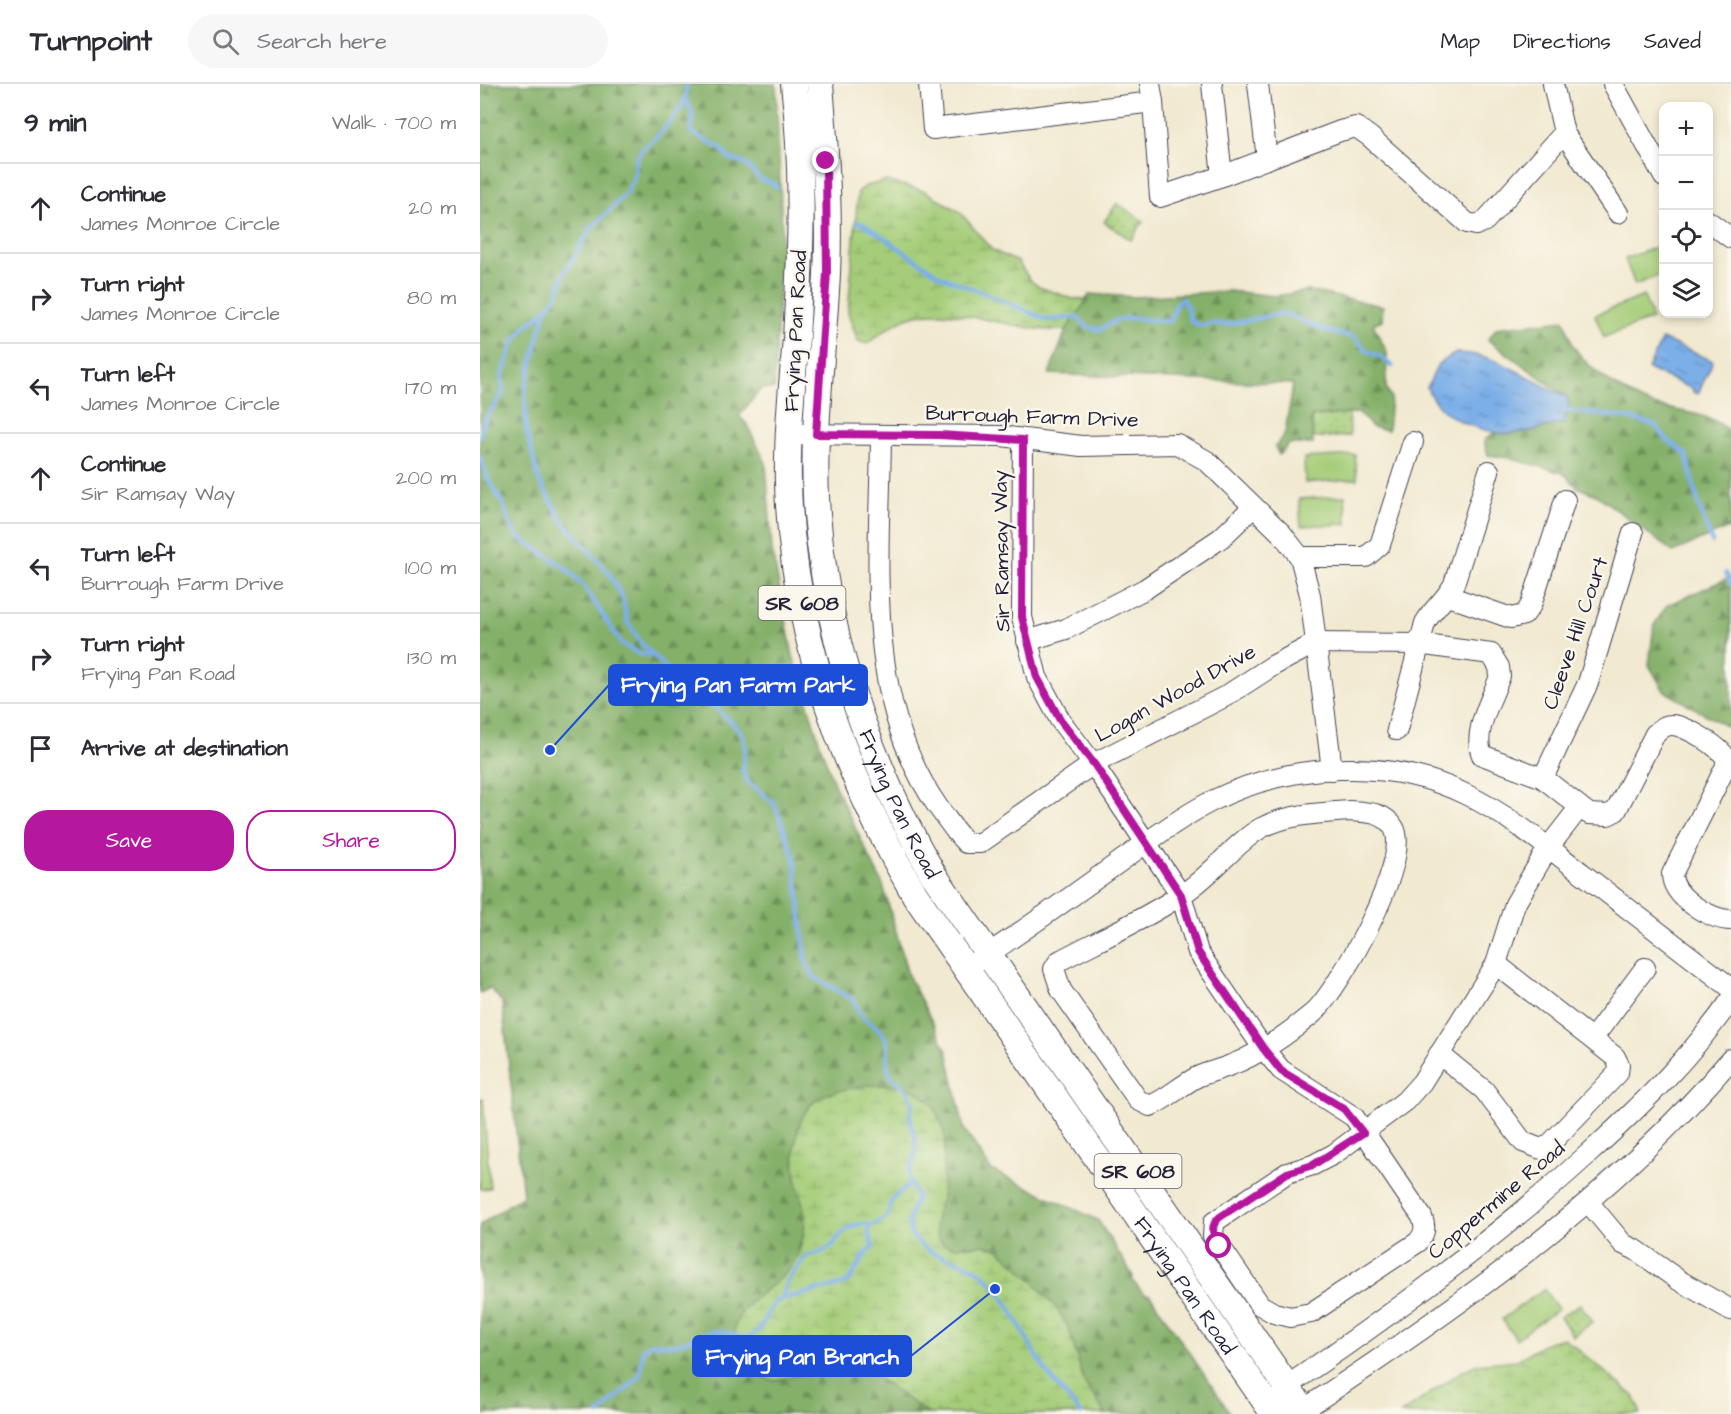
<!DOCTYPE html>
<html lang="en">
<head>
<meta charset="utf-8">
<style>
  :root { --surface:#fff; --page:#f7f7f7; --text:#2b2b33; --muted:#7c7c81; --line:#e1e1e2; --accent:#b5179e }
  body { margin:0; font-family:"Architects Daughter",sans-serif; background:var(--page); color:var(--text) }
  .controls { position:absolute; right:18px; top:18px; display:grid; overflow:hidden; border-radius:12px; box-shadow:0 3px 9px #0003 }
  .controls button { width:54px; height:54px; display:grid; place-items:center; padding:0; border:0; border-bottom:2px solid var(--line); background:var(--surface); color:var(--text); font:30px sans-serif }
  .stop { position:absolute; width:18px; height:18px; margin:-14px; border:4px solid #b5179e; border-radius:50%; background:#fff }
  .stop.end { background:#b5179e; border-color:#fff; box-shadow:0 2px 6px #0008 }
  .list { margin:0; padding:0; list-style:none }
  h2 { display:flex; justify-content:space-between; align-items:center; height:78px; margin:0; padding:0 24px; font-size:26px }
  h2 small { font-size:20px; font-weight:400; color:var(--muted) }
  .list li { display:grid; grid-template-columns:39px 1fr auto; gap:18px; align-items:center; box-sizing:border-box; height:90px; padding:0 24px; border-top:2px solid var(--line) }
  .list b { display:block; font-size:22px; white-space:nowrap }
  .list p { margin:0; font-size:20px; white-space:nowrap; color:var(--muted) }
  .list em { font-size:20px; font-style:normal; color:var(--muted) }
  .actions { display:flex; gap:12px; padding:18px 24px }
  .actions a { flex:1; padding:14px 0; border:2px solid var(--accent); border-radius:24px; text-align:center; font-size:21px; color:var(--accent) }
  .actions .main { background:var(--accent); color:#fff }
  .icon { flex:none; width:33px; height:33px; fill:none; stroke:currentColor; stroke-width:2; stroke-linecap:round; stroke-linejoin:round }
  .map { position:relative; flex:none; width:1251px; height:1330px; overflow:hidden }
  header { display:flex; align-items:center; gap:36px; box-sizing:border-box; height:84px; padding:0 30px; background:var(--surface); border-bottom:2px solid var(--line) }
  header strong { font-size:28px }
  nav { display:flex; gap:33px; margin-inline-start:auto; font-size:21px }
  .search { width:420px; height:54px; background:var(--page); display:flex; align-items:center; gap:15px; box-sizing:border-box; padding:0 21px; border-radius:33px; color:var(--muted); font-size:22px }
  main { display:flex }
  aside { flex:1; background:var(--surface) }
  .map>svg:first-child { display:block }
  .grass { fill:url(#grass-dots); stroke:#64785a; stroke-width:1.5 }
  .forest { fill:url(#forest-firs); stroke:#536952; stroke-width:1.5 }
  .wetland { fill:url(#wetland-marsh); stroke:#64785a; stroke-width:1.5 }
  .garden { fill:#a5cd79; stroke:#64785a; stroke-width:1.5 }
  .water { fill:url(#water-ripples); stroke:#4e6892; stroke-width:1.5 }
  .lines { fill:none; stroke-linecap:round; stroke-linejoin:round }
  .stream { stroke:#7bafe8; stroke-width:4.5 }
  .minor-casing { stroke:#414051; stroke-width:22 }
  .major-casing { stroke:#414051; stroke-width:28 }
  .minor { stroke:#fff; stroke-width:20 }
  .major { stroke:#fff; stroke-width:26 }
  .route { stroke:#b5179e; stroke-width:8 }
  .labels { text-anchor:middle; stroke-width:5; stroke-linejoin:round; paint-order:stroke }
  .shield { fill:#fbf7ec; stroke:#636270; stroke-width:1.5 }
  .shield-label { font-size:20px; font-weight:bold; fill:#22223b }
  .street-label { font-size:21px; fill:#22223b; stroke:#fbf7ec }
  .leader { fill:none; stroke:#1d4ed8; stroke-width:2 }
  .callout-dot { fill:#1d4ed8; stroke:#fbf7ec; stroke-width:2 }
  .callout { fill:#1d4ed8; stroke:#1d4ed8; stroke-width:2 }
  .callout-label { font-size:22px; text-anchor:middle; font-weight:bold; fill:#fff }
</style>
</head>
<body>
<header>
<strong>Turnpoint</strong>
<div class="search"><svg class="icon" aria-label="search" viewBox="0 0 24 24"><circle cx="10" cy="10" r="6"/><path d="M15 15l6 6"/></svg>Search here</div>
<nav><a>Map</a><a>Directions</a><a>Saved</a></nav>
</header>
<main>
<aside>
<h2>9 min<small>Walk · 700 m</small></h2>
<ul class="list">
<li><svg class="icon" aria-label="ahead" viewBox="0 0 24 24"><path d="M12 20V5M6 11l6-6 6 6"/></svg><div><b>Continue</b><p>James Monroe Circle</p></div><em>20 m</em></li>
<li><svg class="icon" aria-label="right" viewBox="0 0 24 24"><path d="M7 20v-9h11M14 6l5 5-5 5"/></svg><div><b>Turn right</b><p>James Monroe Circle</p></div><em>80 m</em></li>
<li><svg class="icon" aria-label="left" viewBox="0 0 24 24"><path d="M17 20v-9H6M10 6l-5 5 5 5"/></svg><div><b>Turn left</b><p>James Monroe Circle</p></div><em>170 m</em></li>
<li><svg class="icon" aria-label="ahead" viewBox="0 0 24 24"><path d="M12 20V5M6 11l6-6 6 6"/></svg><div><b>Continue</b><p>Sir Ramsay Way</p></div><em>200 m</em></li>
<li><svg class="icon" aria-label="left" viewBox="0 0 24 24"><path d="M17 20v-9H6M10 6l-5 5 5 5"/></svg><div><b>Turn left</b><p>Burrough Farm Drive</p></div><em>100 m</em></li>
<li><svg class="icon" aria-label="right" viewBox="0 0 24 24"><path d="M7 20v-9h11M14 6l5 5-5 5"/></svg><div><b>Turn right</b><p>Frying Pan Road</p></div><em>130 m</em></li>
<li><svg class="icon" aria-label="arrive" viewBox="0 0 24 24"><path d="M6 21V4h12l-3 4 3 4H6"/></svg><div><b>Arrive at destination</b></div></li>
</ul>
<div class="actions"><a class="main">Save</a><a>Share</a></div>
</aside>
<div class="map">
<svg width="1251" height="1330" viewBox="0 0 1251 1330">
  <defs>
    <pattern id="grass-dots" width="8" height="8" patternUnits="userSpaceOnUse" patternTransform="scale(1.5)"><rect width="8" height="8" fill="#a5cd79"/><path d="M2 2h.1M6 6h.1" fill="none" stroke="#8eb06a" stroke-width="1.8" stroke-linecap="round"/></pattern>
    <pattern id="forest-firs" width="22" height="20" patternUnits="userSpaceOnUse" patternTransform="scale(1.5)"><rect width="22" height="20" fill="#84b069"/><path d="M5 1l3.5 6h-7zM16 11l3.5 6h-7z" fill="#6c8f58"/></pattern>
    <pattern id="wetland-marsh" width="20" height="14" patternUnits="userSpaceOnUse" patternTransform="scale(1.5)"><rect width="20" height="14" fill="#a5cd79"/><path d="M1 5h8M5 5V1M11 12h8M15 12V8" fill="none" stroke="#8eb06a"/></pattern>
    <pattern id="water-ripples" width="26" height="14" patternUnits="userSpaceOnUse" patternTransform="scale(1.5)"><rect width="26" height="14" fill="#7bafe8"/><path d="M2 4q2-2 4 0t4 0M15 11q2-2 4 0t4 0" fill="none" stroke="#648ebd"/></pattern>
  </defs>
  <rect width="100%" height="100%" fill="#fbf7ec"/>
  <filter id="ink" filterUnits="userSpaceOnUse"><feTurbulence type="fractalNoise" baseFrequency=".0167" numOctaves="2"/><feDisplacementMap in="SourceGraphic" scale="12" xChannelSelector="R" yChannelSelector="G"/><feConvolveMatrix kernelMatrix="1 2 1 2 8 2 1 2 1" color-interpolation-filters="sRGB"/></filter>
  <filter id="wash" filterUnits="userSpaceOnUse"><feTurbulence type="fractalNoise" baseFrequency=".008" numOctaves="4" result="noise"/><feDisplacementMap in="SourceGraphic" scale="24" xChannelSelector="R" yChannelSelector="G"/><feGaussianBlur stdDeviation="1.35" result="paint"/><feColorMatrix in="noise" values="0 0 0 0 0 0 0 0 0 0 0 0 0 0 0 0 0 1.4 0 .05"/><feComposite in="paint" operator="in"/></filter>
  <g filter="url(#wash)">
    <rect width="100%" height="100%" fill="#f1e9d0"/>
    <g class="grass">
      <path d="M637,119L663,137L651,156L624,138Z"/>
      <path d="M869,330L870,352L833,354L832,332Z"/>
      <path d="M1100,1220L1113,1238L1093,1252L1080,1233Z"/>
    </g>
    <g class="forest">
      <path d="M0,0H296L302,146L294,305H281L259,332L266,339L286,379L292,466L313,572L339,657L354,700L403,801L428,891L467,967L484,1045L511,1086L618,1136L653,1192V1197L664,1210L670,1211L751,1330H0V1141L43,1111L22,918L10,904L0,909Z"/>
      <path d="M749,207L795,212L829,207L903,222L902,236L893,240L907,268L906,304L911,313L908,346L892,343L879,329L832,332L833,360H809L799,371L795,363L805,349L813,300L569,290L586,246L610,210L655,213Z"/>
      <path d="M1084,236C1088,245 1090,258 1096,266C1111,288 1146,311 1170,320C1196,329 1234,327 1251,350V443L1193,468L1118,412L1097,403L1083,389L1029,374L1008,371L1004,357L1012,350L1043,347L1089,321L1087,313L1008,256L1016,244Z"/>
      <path d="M1251,493V645L1184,607L1169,581L1174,541L1187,521Z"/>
    </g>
    <g class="wetland">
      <path d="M406,97L445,107L480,128L512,166L538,178L550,196L559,203L593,215H608L586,246C539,250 472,218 430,233C414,238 400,250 387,260L378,257L368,229L378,108L386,102Z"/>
      <path d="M388,1001L424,1002L438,1008L452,1020L462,1040L465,1053L462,1115L456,1131V1150L462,1159L474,1163L502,1161L517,1164L551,1195L578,1226L589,1245L604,1298L626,1330H449L384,1284L349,1283L294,1297L283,1293L269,1271L255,1258C248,1216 300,1208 316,1174C321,1163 325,1147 325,1134C325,1123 319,1110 317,1099C311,1069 314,1023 347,1010C360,1006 374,1004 388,1001Z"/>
      <path d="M1084,1254L1154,1312L1161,1330H921L981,1288L997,1280L1037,1276L1068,1258Z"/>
    </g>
    <g class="garden">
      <path d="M1183,160V190L1155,201L1145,175Z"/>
      <path d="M1164,212L1172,235L1124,253L1115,231Z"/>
      <path d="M875,371L877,395L825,399L824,374Z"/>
      <path d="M865,412L867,440L821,442L819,415Z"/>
      <path d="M3,1014L10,1104L0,1105V1015Z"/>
      <path d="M1064,1205L1078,1225L1036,1255L1022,1235Z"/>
    </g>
    <g class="water">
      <path d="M1182,255L1233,277L1218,310L1213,308V305L1168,285Z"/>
      <path d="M976,269C1019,269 1049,297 1087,313L1089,321L1084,339C1064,343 1039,352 1019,349C990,344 959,333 947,304L958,280Z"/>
    </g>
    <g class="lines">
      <g class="stream">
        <path d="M205,15L213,30L211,48L240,64L250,75L266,80L281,96L291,98L297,103"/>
        <path d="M378,138L387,142L460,192L517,214L567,236L597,233L606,242L620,246C646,225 661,238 691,237L696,220L702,215L708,225L710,236L720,242L735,239L745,241L804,229L846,247L874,253L887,267L899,272L912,282"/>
        <path d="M65,228L45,306L46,345L59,397L84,439L129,489L143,515L147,537L160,558L173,571"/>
        <path d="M1084,326L1148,334L1175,341L1187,356L1206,370L1219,422L1232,458"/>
        <path d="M0,352L4,337L23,309L22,293L34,257L46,242L65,227L78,210L82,193L112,143L145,111L154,94L156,76L162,65L177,53L197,30L205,15L207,0"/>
        <path d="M0,372L8,395L23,420L29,438L37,452L83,482L104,502L141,559L159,570L173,571L208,607L239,626L262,649L265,663L263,688L267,697L294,719L314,772L326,879L334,893L374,916C382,942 397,937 406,955C411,966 404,979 410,991C413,997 420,998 424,1003C429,1008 431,1014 433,1020C425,1043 436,1042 436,1061C436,1084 421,1084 437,1112C434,1125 424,1138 432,1151C449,1176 478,1172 500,1188C528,1209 546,1258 566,1287C577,1302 590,1316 601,1330"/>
        <path d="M1246,489L1251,500"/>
        <path d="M301,1215L310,1193L327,1171C332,1170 341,1169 346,1166C363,1156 356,1144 385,1139L390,1142L407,1133L412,1115L430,1100"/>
        <path d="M119,1330L160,1292L163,1265C175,1253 183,1264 197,1260C212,1256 226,1245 242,1248C252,1249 259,1256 269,1253C286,1248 283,1224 301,1215L364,1200L370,1196L384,1172L393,1163L388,1148L390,1142"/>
      </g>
    </g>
  </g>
  <g filter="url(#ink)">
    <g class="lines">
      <defs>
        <g id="minor">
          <path d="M449,0L453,45L673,18L670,0"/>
          <path d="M732,0L742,92"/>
          <path d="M778,0L787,75"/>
          <path d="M1073,0L1084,49L1138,129"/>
          <path d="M1133,0L1184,93"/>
          <path d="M673,18L680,113L742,92L860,47L876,43L889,52L987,139L996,141L1005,137L1084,49"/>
          <path d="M1228,137L1251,154"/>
          <path d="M309,350L521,352L601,362L697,360L727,377L802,450L820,473L830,511L852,686"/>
          <path d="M401,351C400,476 382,614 458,723C467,735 475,748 486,759H500L613,680L746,612L794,581L836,559L938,560L1011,570L1019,583L1020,592C1012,615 992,648 1002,671L1063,694L1109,730L1128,731L1136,727L1175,650C1181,645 1184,641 1192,641C1205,641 1243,664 1247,676L1245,684L1192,790C1192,813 1230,836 1251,836"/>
          <path d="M543,356L542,533L557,593L580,636L613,680L701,811L718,868L783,964L801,986L874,1033L942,1133C946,1144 945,1149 938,1158L831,1229L810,1233L794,1229L780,1221L733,1152L734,1138L807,1089L833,1081L854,1070L925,1017L942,998L1016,880L1035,820L1068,764L1099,724"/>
          <path d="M820,473H886L900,461L933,358"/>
          <path d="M968,512L1031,534L1044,531L1051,521L1085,416"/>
          <path d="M547,557L586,545L665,505L741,454L772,424"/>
          <path d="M917,646L945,539C953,524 966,516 974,500L1009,387"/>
          <path d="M1063,694L1108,599L1153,449"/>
          <path d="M870,727C886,728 905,728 914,744C932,776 858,908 832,930C809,949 778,971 751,981C739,986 728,988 717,993C700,1002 687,1015 670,1022L658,1016L581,906L574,885L579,877C621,855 665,835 704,809C731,792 756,758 781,744C807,730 841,729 870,727Z"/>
          <path d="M496,878C547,845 596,809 645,774C673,754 701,733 732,717C808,679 910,672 987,711C1030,732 1066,762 1103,790C1153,828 1202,866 1251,904"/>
          <path d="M1113,954L1165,884"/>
          <path d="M959,970L1004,1006L1043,1058L1061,1065L1069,1061L1138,989L1139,981L1135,973L1016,880"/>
          <path d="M1109,1119L1143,1160L1156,1166L1200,1197L1251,1226"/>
          <path d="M802,1313L807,1302C911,1231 1013,1157 1106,1072C1159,1024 1209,975 1251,916"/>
          <path d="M795,1330L823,1326C978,1224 1131,1116 1251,975"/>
        </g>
        <g id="major">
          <path id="s1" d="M314,0C324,84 321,170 316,254C312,302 307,351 308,399C312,546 362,686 435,811L794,1330"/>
          <path id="s2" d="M340,0C345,63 350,127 347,190C343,270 331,350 337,430C347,558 390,680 453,790L826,1330"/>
        </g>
      </defs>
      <use href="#minor" class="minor-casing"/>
      <use href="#major" class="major-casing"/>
      <use href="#minor" class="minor"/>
      <use href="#major" class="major"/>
    </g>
  </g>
  <g class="lines" filter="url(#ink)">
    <path class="route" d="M346,77L347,189L336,350L459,351L543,356L542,533L557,593L580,636L614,680L701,811L718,868L783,964L801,987L864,1025L883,1049L833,1081L807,1089L740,1133C729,1142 733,1151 739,1162"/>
  </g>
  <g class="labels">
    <g class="shield">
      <rect x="278.5" y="502" width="87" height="34" rx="4.5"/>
      <rect x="614.5" y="1070" width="87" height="34" rx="4.5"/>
    </g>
    <g class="shield-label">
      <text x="322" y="526">SR 608</text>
      <text x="658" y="1094">SR 608</text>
    </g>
    <g class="street-label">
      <text transform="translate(315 247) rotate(-87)" y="7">Frying Pan Road</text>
      <text transform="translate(552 332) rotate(2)" y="7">Burrough Farm Drive</text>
      <text transform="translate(521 467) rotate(-91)" y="7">Sir Ramsay Way</text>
      <text transform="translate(1095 549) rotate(-71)" y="7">Cleeve Hill Court</text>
      <text transform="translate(695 609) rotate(-29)" y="7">Logan Wood Drive</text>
      <text dy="7" stroke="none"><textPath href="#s2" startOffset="734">Frying Pan Road</textPath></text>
      <text transform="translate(1016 1116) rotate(-40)" y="7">Coppermine Road</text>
      <text dy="7" stroke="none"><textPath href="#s1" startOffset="1310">Frying Pan Road</textPath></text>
    </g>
  </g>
  <path class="leader" d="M70 666L129 601M515 1205L431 1272"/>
  <g class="callout-dot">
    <circle cx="70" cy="666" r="6"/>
    <circle cx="515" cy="1205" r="6"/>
  </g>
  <g class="callout">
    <rect x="129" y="581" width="258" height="40" rx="6"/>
    <rect x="213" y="1252" width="218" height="40" rx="6"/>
  </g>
  <g class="callout-label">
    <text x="258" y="608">Frying Pan Farm Park</text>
    <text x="322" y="1280">Frying Pan Branch</text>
  </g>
</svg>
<div class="controls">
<button>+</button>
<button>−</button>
<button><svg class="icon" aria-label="locate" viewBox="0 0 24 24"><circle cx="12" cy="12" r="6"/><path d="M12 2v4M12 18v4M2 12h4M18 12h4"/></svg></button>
<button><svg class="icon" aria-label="layers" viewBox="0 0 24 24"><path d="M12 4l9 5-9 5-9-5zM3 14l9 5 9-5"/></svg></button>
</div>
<div class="stop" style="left:739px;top:1162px"></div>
<div class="stop end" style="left:346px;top:77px"></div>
</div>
</main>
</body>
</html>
